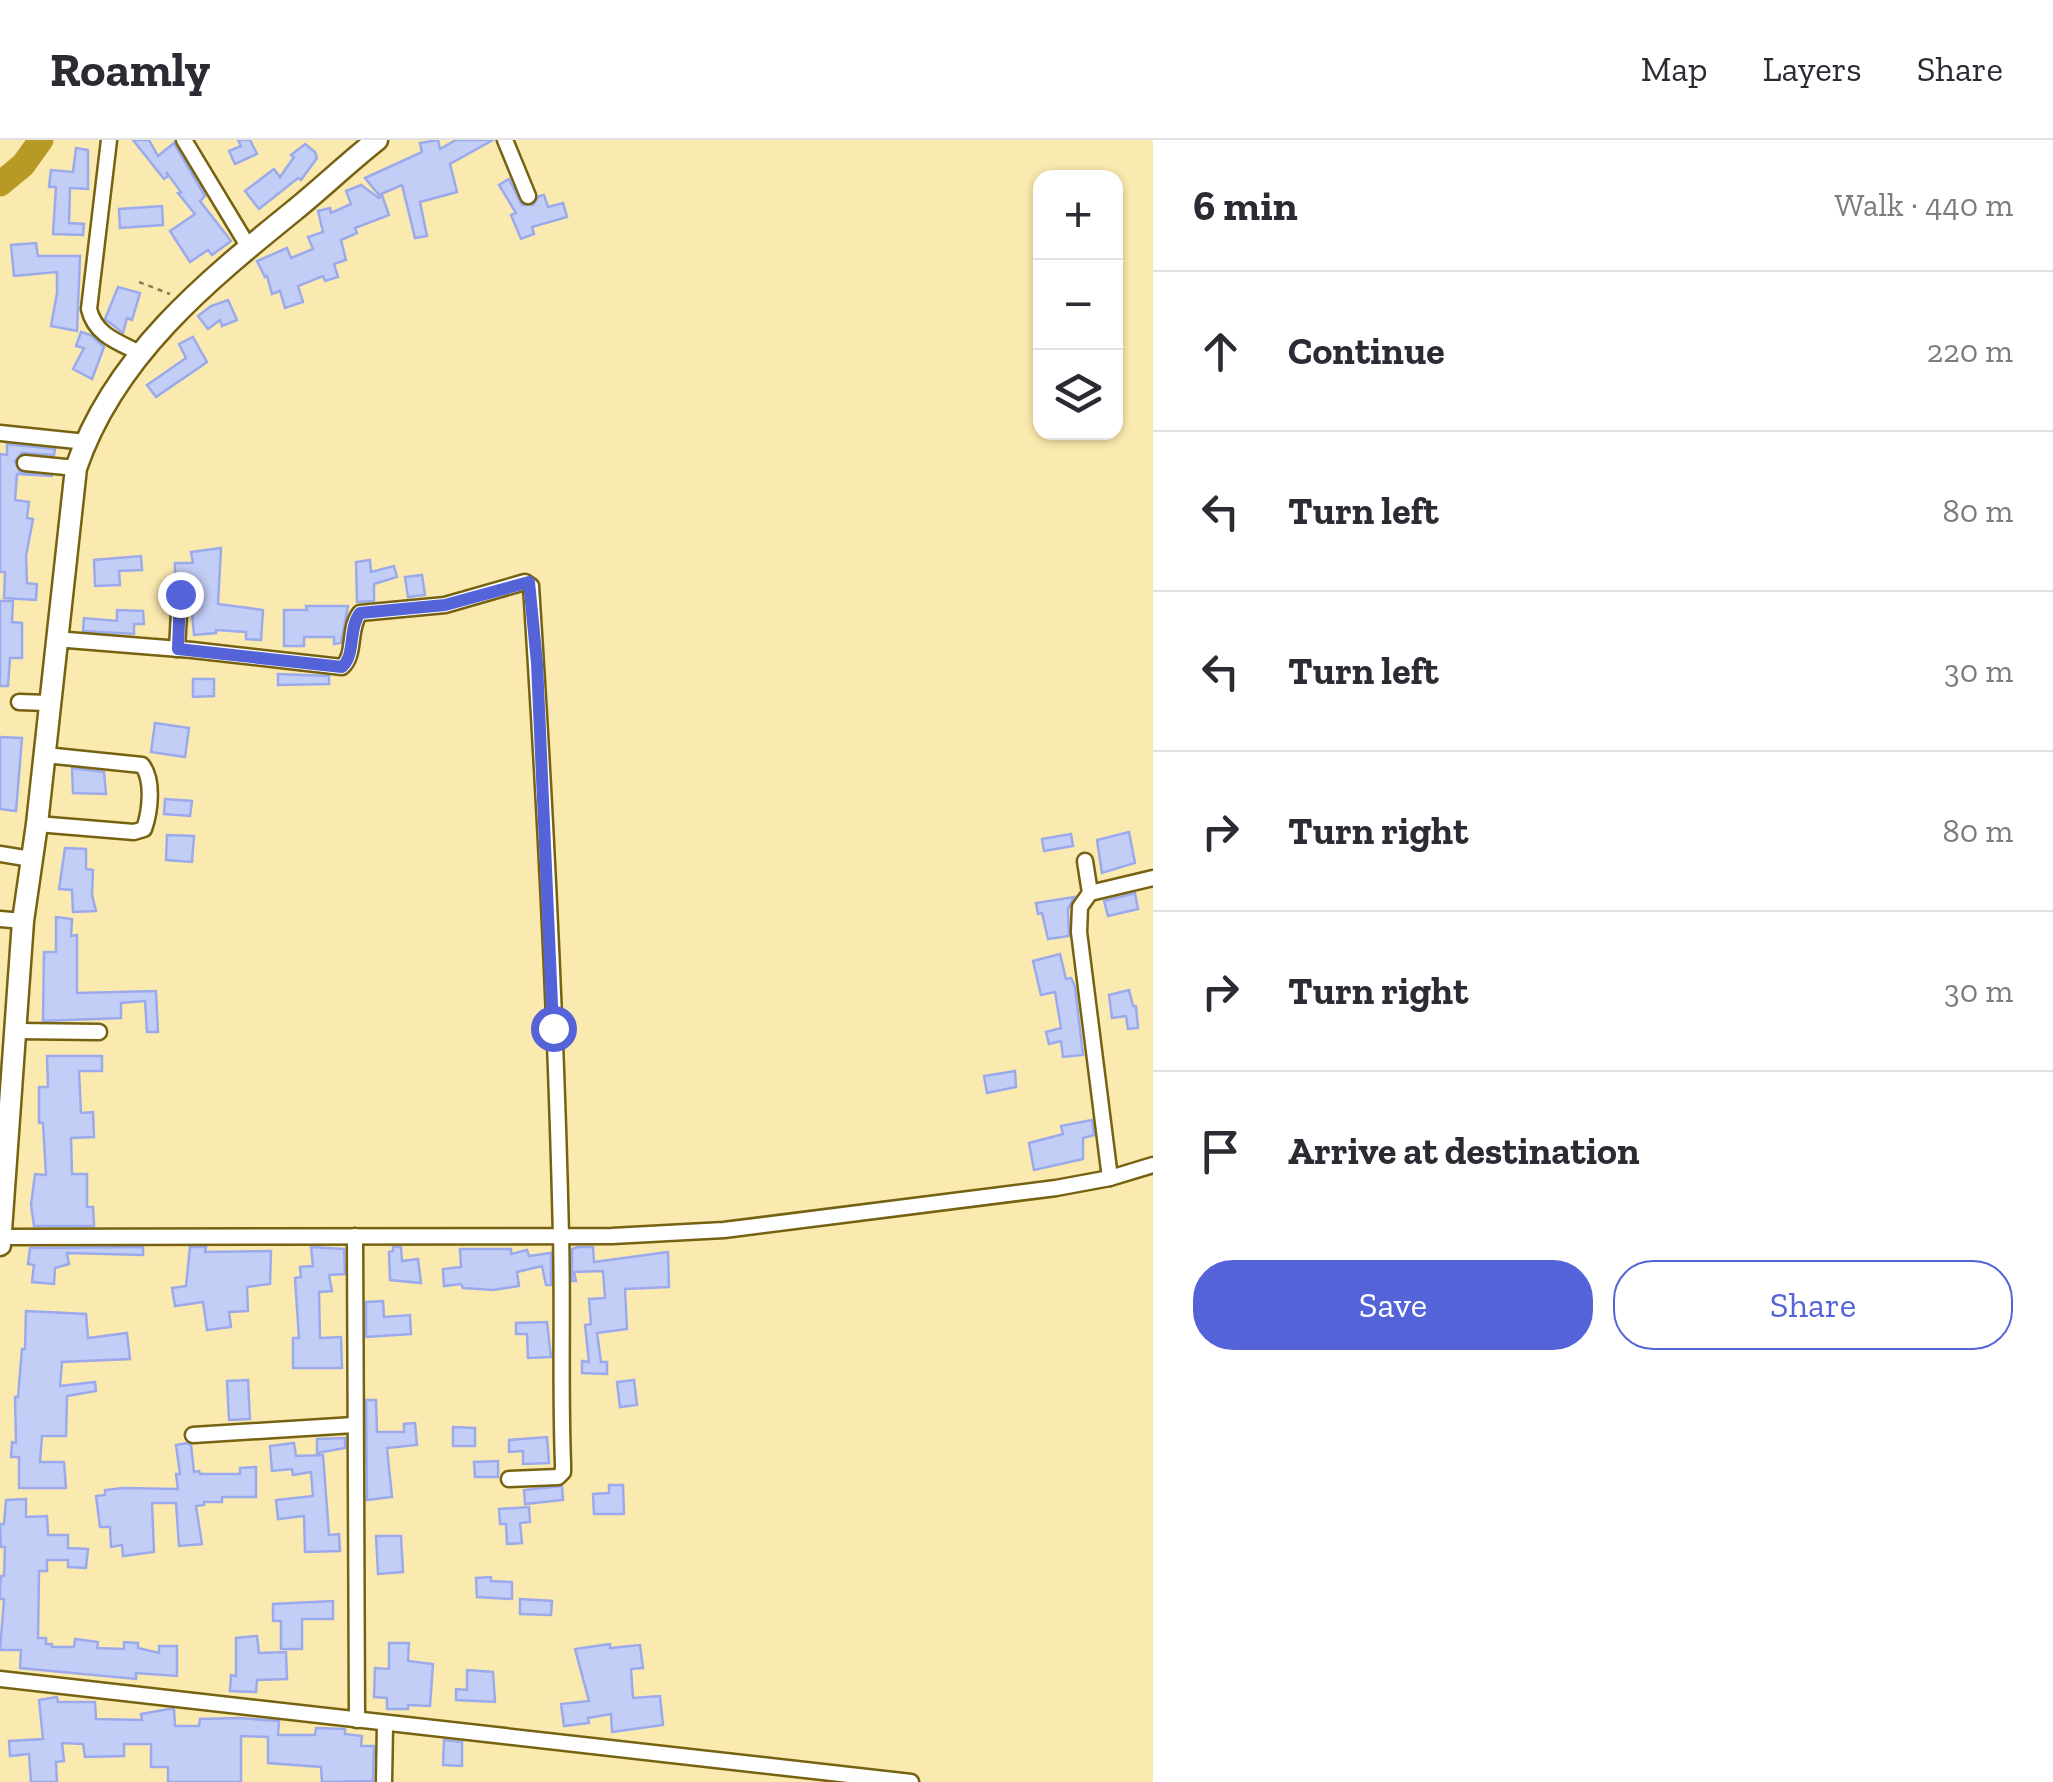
<!DOCTYPE html>
<html lang="en">
<head>
<meta charset="utf-8">
<style>
  :root { --surface:#fff; --page:#f2f2f3; --text:#2b2b33; --muted:#7c7c81; --line:#e1e1e2; --accent:#5563d9 }
  body { margin:0; font-family:"Zilla Slab",serif; background:var(--page); color:var(--text) }
  .controls { position:absolute; right:30px; top:30px; display:grid; overflow:hidden; border-radius:20px; box-shadow:0 2px 8px #0004 }
  .controls button { width:90px; height:90px; display:grid; place-items:center; padding:0; border:0; border-bottom:2px solid var(--line); background:var(--surface); color:var(--text); font:50px sans-serif }
  .stop { position:absolute; width:30px; height:30px; margin:-22px; border:8px solid #5563d9; border-radius:50%; background:#fff }
  .stop.end { background:#5563d9; border-color:#fff; box-shadow:0 2px 10px #0008 }
  .list { margin:0; padding:0; list-style:none }
  h2 { display:flex; justify-content:space-between; align-items:center; height:130px; margin:0; padding:0 40px; font-size:42px }
  h2 small { font-size:32px; font-weight:400; color:var(--muted) }
  .list li { display:grid; grid-template-columns:65px 1fr auto; gap:30px; align-items:center; box-sizing:border-box; height:160px; padding:0 40px; border-top:2px solid var(--line) }
  .list b { display:block; font-size:38px; white-space:nowrap }
  .list em { font-size:32px; font-style:normal; color:var(--muted) }
  .actions { display:flex; gap:20px; padding:30px 40px }
  .actions a { flex:1; padding:22px 0; border:2px solid var(--accent); border-radius:40px; text-align:center; font-size:35px; color:var(--accent) }
  .actions .main { background:var(--accent); color:#fff }
  .icon { flex:none; width:55px; height:55px; fill:none; stroke:currentColor; stroke-width:2; stroke-linecap:round; stroke-linejoin:round }
  .map { position:relative; flex:none; width:1153px; height:1642px; overflow:hidden }
  header { display:flex; align-items:center; gap:60px; box-sizing:border-box; height:140px; padding:0 50px; background:var(--surface); border-bottom:2px solid var(--line) }
  header strong { font-size:48px }
  nav { display:flex; gap:55px; margin-inline-start:auto; font-size:35px }
  main { display:flex }
  aside { flex:1; background:var(--surface) }
  .map>svg:first-child { display:block }
  .lines { fill:none; stroke-linecap:round; stroke-linejoin:round }
  .river { stroke:#b79a26; stroke-width:25 }
  .building { fill:#c3cef7; stroke:#9baaec; stroke-width:2.5 }
  .minor-casing { stroke:#766211; stroke-width:19 }
  .highway-casing { stroke:#766211; stroke-width:25 }
  .path { stroke:#867b56; stroke-width:2.5; stroke-dasharray:5 5; stroke-linecap:butt }
  .minor { stroke:#fff; stroke-width:14 }
  .highway { stroke:#fff; stroke-width:20 }
  .route { stroke:#5563d9; stroke-width:12 }
</style>
</head>
<body>
<header>
<strong>Roamly</strong>
<nav><a>Map</a><a>Layers</a><a>Share</a></nav>
</header>
<main>
<div class="map">
<svg width="1153" height="1642" viewBox="0 0 1153 1642">
  <rect width="100%" height="100%" fill="#fbeaaf"/>
  <g class="lines">
    <path class="river" d="M0,44L23,25L41,0"/>
  </g>
  <g class="building">
    <path d="M133,0H149L158,16L174,3L205,56L200,61L231,101L212,115L208,110L190,122L170,91L195,74L178,53L181,52L166,32L168,36L164,39Z"/>
    <path d="M238,0H250L257,14L235,24L229,11L241,6Z"/>
    <path d="M438,0L440,9L456,0H493L450,24L457,52L420,62L427,96L415,98L402,45L379,55L365,38L422,12L420,3Z"/>
    <path d="M305,4L315,12L317,18L301,40L298,38L259,69L245,51L274,29L280,37L294,17L291,15Z"/>
    <path d="M76,8L88,10V49L70,48L69,83L84,84L83,95L53,94L56,47H49L51,30L73,32Z"/>
    <path d="M509,39L522,65H533L539,56L544,55L548,67L563,63L567,77L532,87L534,94L521,99L511,75L516,73L499,45Z"/>
    <path d="M361,45L379,58L382,55L389,75L355,88L357,93L341,100L346,120L334,124L338,137L325,141L323,136L298,146L303,162L285,168L280,151L272,154L267,136L265,137L257,121L287,108L291,118L313,109L308,97L323,92L318,71L330,68L331,73L351,64L346,51Z"/>
    <path d="M162,66L163,85L120,88L119,69Z"/>
    <path d="M36,103L38,116H80L77,191L51,186L57,153V132L14,136L11,105Z"/>
    <path d="M118,147L140,153L132,180L127,178L123,193L105,179Z"/>
    <path d="M228,160L237,180L222,186L220,180L208,189L198,176L211,166Z"/>
    <path d="M81,192L91,195L104,207L92,239L73,229L84,208L76,206Z"/>
    <path d="M193,197L207,222L156,257L147,245L186,218L179,204Z"/>
    <path d="M7,304L55,309L54,315L22,313L15,321L20,332L53,336L17,334L15,360L29,362L27,378L33,379L26,416L27,443L37,444L36,460L4,458L5,432H0V314L7,315Z"/>
    <path d="M221,408L218,464L263,470L261,500L246,499V492L216,490V493L194,495L190,450L185,445H175V423H193L191,412Z"/>
    <path d="M141,416L142,430L119,431L120,445L95,446L94,420Z"/>
    <path d="M370,420L371,432L394,426L397,437L374,444V461L357,462L356,422Z"/>
    <path d="M422,435L425,455L408,457L405,437Z"/>
    <path d="M0,461H13L12,482L22,483V518H10L8,546H0Z"/>
    <path d="M306,466H348L341,503L334,504V497H304V506H284V470H307Z"/>
    <path d="M117,470L143,471L144,484H134V494L83,491L84,478L117,481Z"/>
    <path d="M278,534L329,536V544L278,545Z"/>
    <path d="M193,539H214V556L193,557Z"/>
    <path d="M155,583L189,588L185,617L151,612Z"/>
    <path d="M0,597L22,598L16,671L0,669Z"/>
    <path d="M72,628L104,632L106,654L73,653Z"/>
    <path d="M165,659L192,661L190,676L164,674Z"/>
    <path d="M1129,692L1135,723L1102,733L1097,700Z"/>
    <path d="M1071,694L1073,706L1044,711L1042,699Z"/>
    <path d="M167,695L194,696L192,722L166,720Z"/>
    <path d="M65,708L86,709V729L93,730L92,755L96,771L73,772L72,750L59,749Z"/>
    <path d="M1135,753L1138,769L1108,776L1104,761Z"/>
    <path d="M1074,757L1068,769L1069,796L1048,799L1042,773L1038,774L1036,763Z"/>
    <path d="M56,777L72,779L71,796L77,795V853L156,851L158,892H147L145,861L121,863V878L43,881L44,812H56Z"/>
    <path d="M1060,814L1066,839L1071,838L1075,847L1083,915L1063,917L1061,901L1049,904L1046,892L1061,888L1055,852L1041,855L1033,821Z"/>
    <path d="M1129,850L1133,866H1136L1138,888L1128,889L1126,876L1112,878L1109,855Z"/>
    <path d="M47,916H102V931H79L81,973L93,972L94,997L71,998L72,1034H87V1067H93L94,1086H34L31,1065L35,1034L46,1035L43,983H39V947H48Z"/>
    <path d="M1015,931L1016,947L987,953L984,936Z"/>
    <path d="M1092,980L1094,995L1083,998V1019L1034,1030L1029,1003L1063,994L1061,986Z"/>
    <path d="M143,1107V1115L67,1113L69,1124L55,1128L54,1144L32,1142L34,1125L28,1124L30,1108Z"/>
    <path d="M190,1107H206L205,1112L271,1111L270,1144L247,1147L248,1171L229,1172L231,1187L207,1190L203,1162L175,1166L172,1148L186,1146Z"/>
    <path d="M311,1107L344,1109L345,1134L329,1135L332,1151L319,1152L320,1198L341,1197L342,1228H293V1198H299L295,1138L301,1137L300,1127L313,1126Z"/>
    <path d="M393,1107H401L402,1121L418,1119L421,1143L390,1140L389,1112L393,1111Z"/>
    <path d="M578,1107H593L594,1122L668,1112L669,1147L625,1149L627,1189L597,1193L601,1222H607V1234L582,1233V1221L589,1222L585,1185L591,1184L589,1159L605,1158L603,1131L574,1132L576,1141H572V1109Z"/>
    <path d="M460,1109H511V1114L527,1110L529,1116L551,1113V1145H546L542,1126L517,1132L519,1146L493,1150L463,1148L461,1144L444,1146L443,1129L461,1127Z"/>
    <path d="M383,1161L384,1177L410,1175L411,1194L366,1197V1162Z"/>
    <path d="M26,1171L86,1174L88,1198L127,1193L130,1219L62,1222L60,1246L95,1242L96,1251L67,1256L66,1296H42L40,1322H64L66,1348H19V1317H11L12,1302L16,1303L15,1257H18L22,1209H25Z"/>
    <path d="M547,1182L551,1217L528,1218L527,1194H516V1183Z"/>
    <path d="M248,1240L250,1279L229,1280L227,1241Z"/>
    <path d="M634,1240L637,1265L620,1267L617,1242Z"/>
    <path d="M366,1260H376L377,1292H404V1284L415,1283L417,1305L387,1308L392,1357L367,1360Z"/>
    <path d="M453,1287L475,1288V1306H453Z"/>
    <path d="M547,1297L549,1323L523,1324V1311L509,1312V1300Z"/>
    <path d="M345,1298V1308L317,1313V1299Z"/>
    <path d="M187,1303L191,1305L194,1332L199,1331L200,1334H240V1328L256,1327V1357H222V1362H204V1365L196,1366L202,1404L179,1406L176,1363H152L154,1412L123,1416L122,1405L111,1407L110,1387H100L96,1356L105,1355V1350L123,1348L178,1349L176,1334H180L176,1305Z"/>
    <path d="M294,1303L296,1316L323,1315L329,1395L339,1394L340,1411L305,1412L304,1376L278,1379L276,1360L313,1356L311,1332L293,1335L292,1329L272,1331L270,1306Z"/>
    <path d="M498,1321V1337H475L474,1322Z"/>
    <path d="M609,1345H623L624,1374H594L593,1354L609,1353Z"/>
    <path d="M562,1346L563,1360L525,1364L524,1350Z"/>
    <path d="M26,1359V1377L47,1376L48,1395H68V1408L88,1409L86,1428L68,1427V1420H47V1431H39L38,1498H46V1504H52V1507H74L75,1499L98,1502L97,1508L124,1509V1502L138,1503V1508L159,1513V1506H177V1536L136,1533V1539L20,1528L21,1510H0L4,1459H0V1445L1,1436H4L5,1407H1L0,1384H4L6,1360Z"/>
    <path d="M529,1367L530,1382L520,1383L522,1403L507,1404L506,1384H500L499,1369Z"/>
    <path d="M376,1396H401L403,1432L378,1434Z"/>
    <path d="M491,1437V1441L512,1442V1459L477,1457L476,1438Z"/>
    <path d="M520,1459L552,1461L551,1475L520,1474Z"/>
    <path d="M333,1461V1479H302V1509H281V1481H273V1464Z"/>
    <path d="M257,1496L259,1513L286,1512L287,1539L257,1540L256,1552L230,1551L231,1535L236,1536V1498Z"/>
    <path d="M389,1503H409L408,1521L433,1524L430,1566L408,1565V1569H387V1558L374,1557L375,1528L389,1529Z"/>
    <path d="M610,1504V1508L640,1505L643,1528L631,1529L633,1558L660,1556L663,1585L612,1592L611,1574L588,1578L589,1583L564,1586L561,1564L589,1561L575,1509Z"/>
    <path d="M467,1530L493,1532L495,1562L456,1560V1549L467,1550Z"/>
    <path d="M57,1557L58,1562H95L96,1579L142,1580L141,1574L169,1569H174L175,1586H199L200,1579L239,1578L279,1581L278,1595H315L316,1588L345,1589V1594L362,1596L361,1606H374L373,1641L322,1642L321,1627L268,1623V1597L241,1596V1642H168V1627H151V1604H124V1616L85,1617L83,1604L62,1603L64,1621L56,1622L57,1642H31L29,1614L10,1616L9,1601L43,1599L39,1560Z"/>
    <path d="M444,1600L462,1602V1626L443,1625Z"/>
  </g>
  <g class="lines">
    <defs>
      <g id="minor">
        <path d="M109,0L89,169C95,195 118,202 140,213"/>
        <path d="M184,0L248,106"/>
        <path d="M505,0L528,56"/>
        <path d="M0,293L86,302"/>
        <path d="M25,323L76,328"/>
        <path d="M55,499L192,510L342,527C356,515 348,488 360,473L445,465L525,442L531,446C545,662 556,879 561,1096C563,1172 560,1248 563,1323V1332L558,1337L509,1339"/>
        <path d="M177,509L180,454"/>
        <path d="M19,562L48,563"/>
        <path d="M37,684L134,692L144,689C150,672 154,640 142,625L45,615"/>
        <path d="M0,714L31,719"/>
        <path d="M1085,721L1090,753"/>
        <path d="M0,779L23,781"/>
        <path d="M17,891L99,892"/>
        <path d="M1110,1038L1079,792L1080,767L1090,753L1153,738"/>
        <path d="M355,1096L357,1580"/>
        <path d="M1,1097L612,1096L724,1090L1056,1048L1110,1038L1153,1025"/>
        <path d="M193,1295L354,1285"/>
        <path d="M0,1539L911,1642"/>
        <path d="M384,1642L385,1584"/>
      </g>
      <path id="highway" d="M0,1105L23,781L37,684L76,328C114,216 207,141 296,69C323,47 349,22 377,0"/>
    </defs>
    <use href="#minor" class="minor-casing"/>
    <use href="#highway" class="highway-casing"/>
    <path class="path" d="M139,142L170,154"/>
    <use href="#minor" class="minor"/>
    <use href="#highway" class="highway"/>
  </g>
  <g class="lines">
    <path class="route" d="M180,454L178,509L342,527C356,515 348,488 360,473L445,465L529,442L537,523L553,888"/>
  </g>
</svg>
<div class="controls">
<button>+</button>
<button>−</button>
<button><svg class="icon" aria-label="layers" viewBox="0 0 24 24"><path d="M12 4l9 5-9 5-9-5zM3 14l9 5 9-5"/></svg></button>
</div>
<div class="stop" style="left:553px;top:888px"></div>
<div class="stop end" style="left:180px;top:454px"></div>
</div>
<aside>
<h2>6 min<small>Walk · 440 m</small></h2>
<ul class="list">
<li><svg class="icon" aria-label="ahead" viewBox="0 0 24 24"><path d="M12 20V5M6 11l6-6 6 6"/></svg><div><b>Continue</b></div><em>220 m</em></li>
<li><svg class="icon" aria-label="left" viewBox="0 0 24 24"><path d="M17 20v-9H6M10 6l-5 5 5 5"/></svg><div><b>Turn left</b></div><em>80 m</em></li>
<li><svg class="icon" aria-label="left" viewBox="0 0 24 24"><path d="M17 20v-9H6M10 6l-5 5 5 5"/></svg><div><b>Turn left</b></div><em>30 m</em></li>
<li><svg class="icon" aria-label="right" viewBox="0 0 24 24"><path d="M7 20v-9h11M14 6l5 5-5 5"/></svg><div><b>Turn right</b></div><em>80 m</em></li>
<li><svg class="icon" aria-label="right" viewBox="0 0 24 24"><path d="M7 20v-9h11M14 6l5 5-5 5"/></svg><div><b>Turn right</b></div><em>30 m</em></li>
<li><svg class="icon" aria-label="arrive" viewBox="0 0 24 24"><path d="M6 21V4h12l-3 4 3 4H6"/></svg><div><b>Arrive at destination</b></div></li>
</ul>
<div class="actions"><a class="main">Save</a><a>Share</a></div>
</aside>
</main>
</body>
</html>
